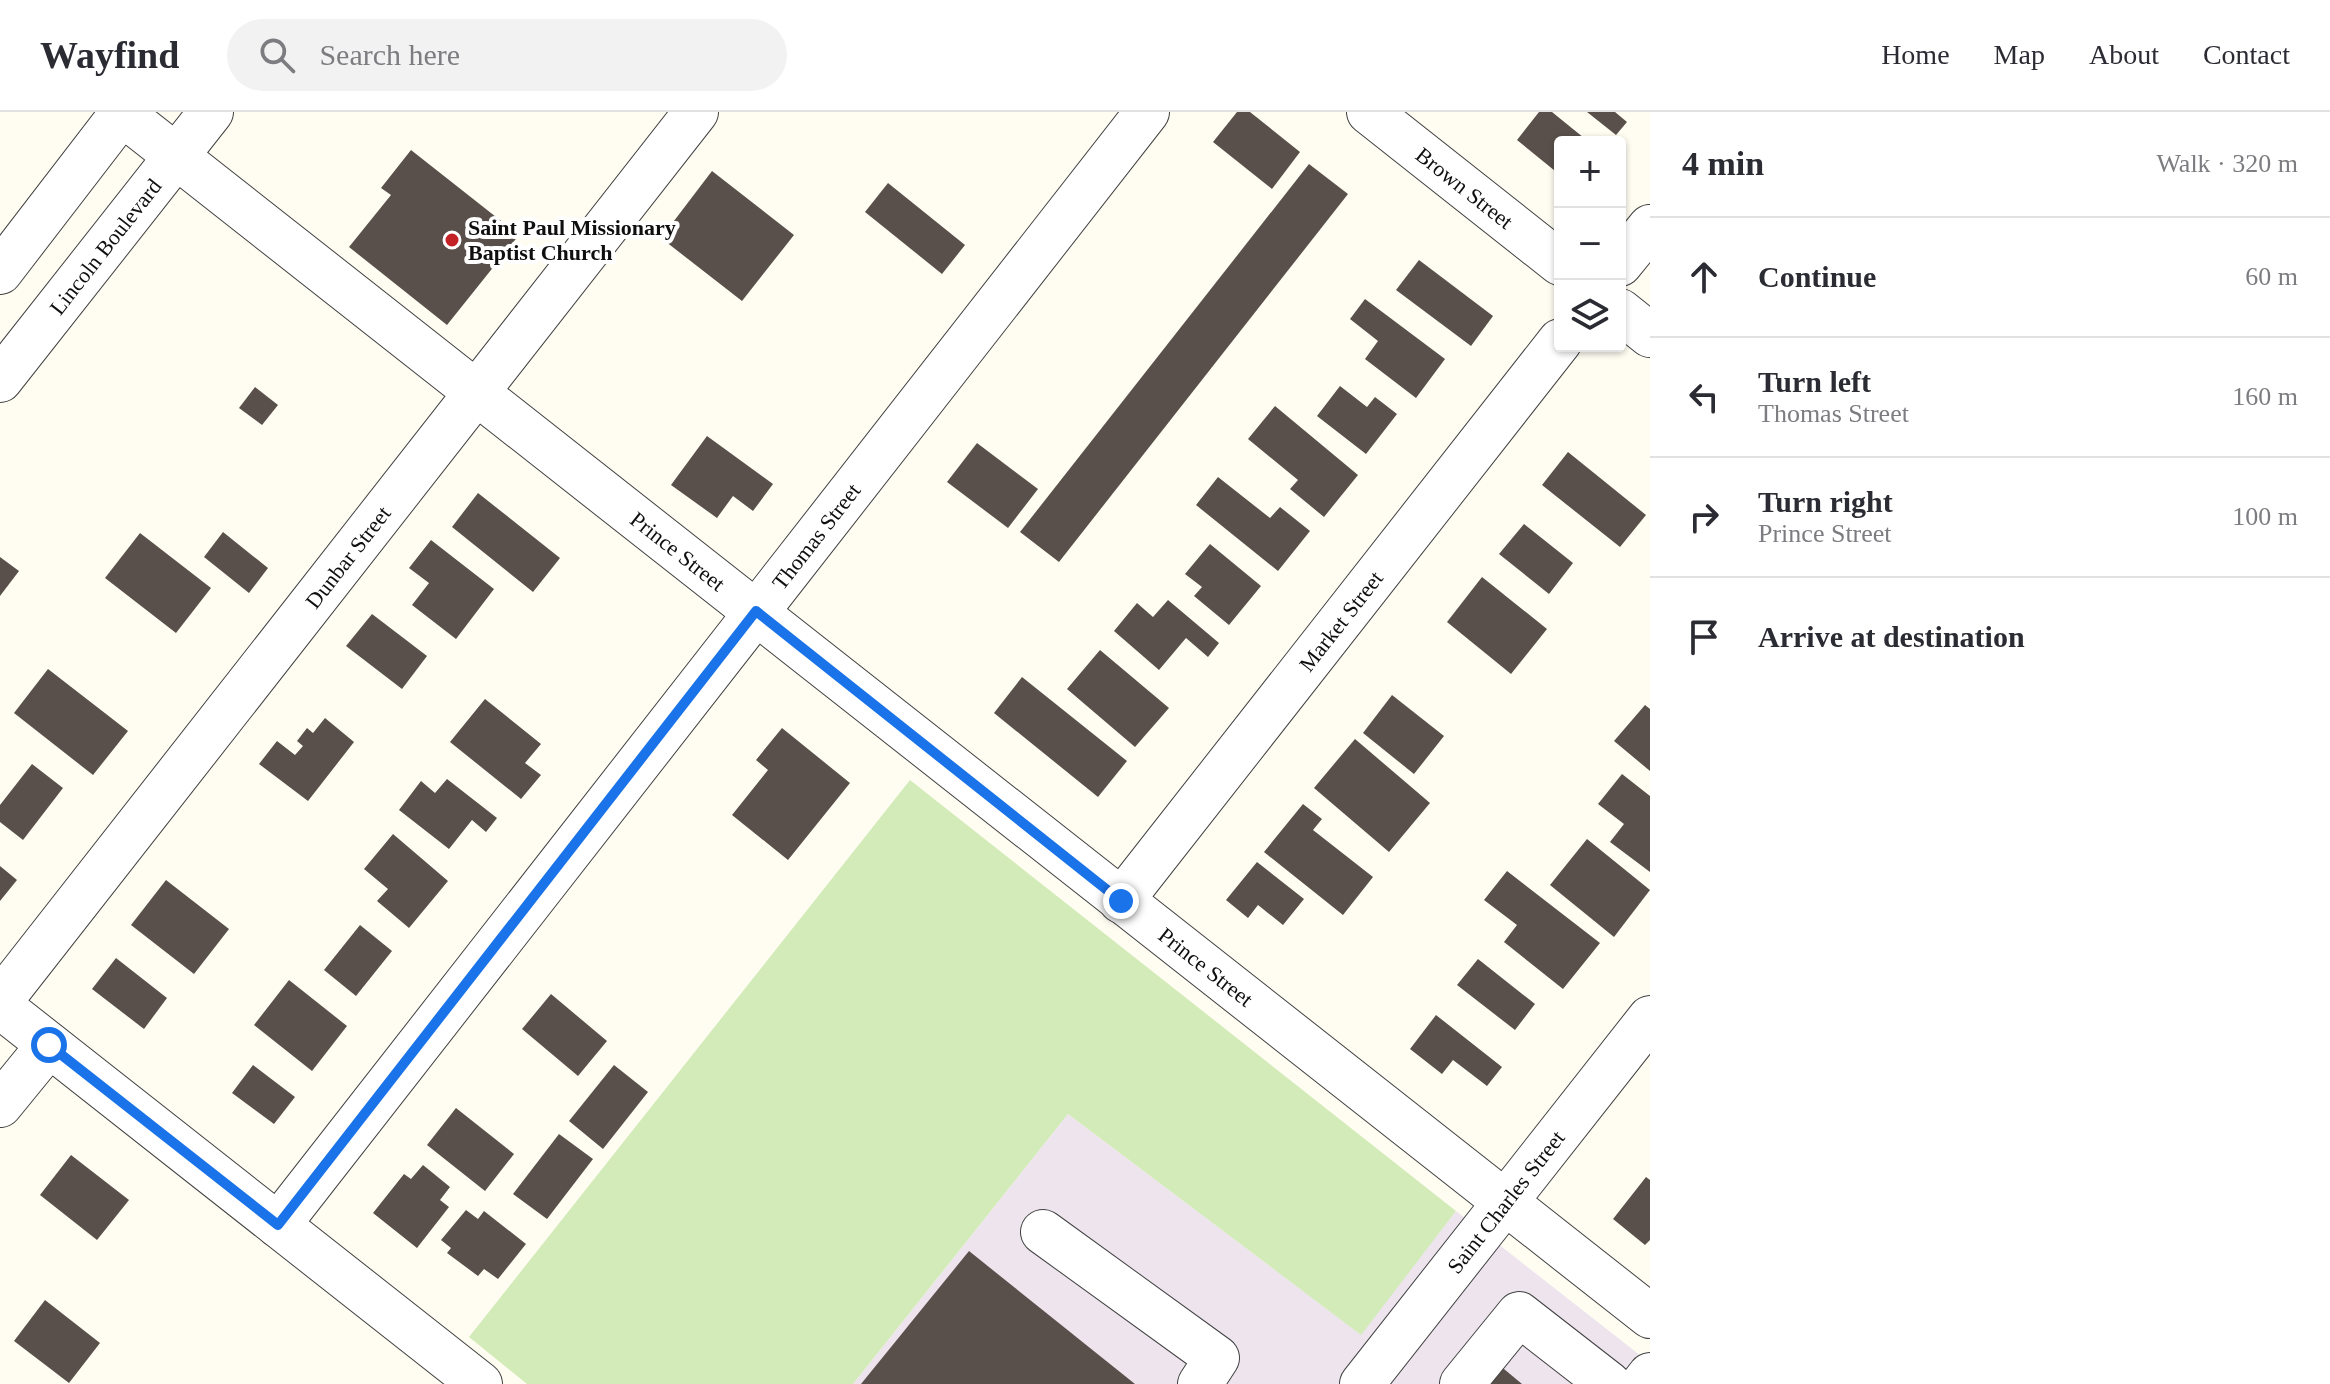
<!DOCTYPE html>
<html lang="en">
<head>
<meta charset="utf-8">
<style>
  :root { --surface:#fff; --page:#f2f2f3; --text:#2b2b33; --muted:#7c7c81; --line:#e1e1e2 }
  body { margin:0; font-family:"Times New Roman",serif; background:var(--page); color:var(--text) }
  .controls { position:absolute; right:24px; top:24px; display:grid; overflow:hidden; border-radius:8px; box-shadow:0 2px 6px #0004 }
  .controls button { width:72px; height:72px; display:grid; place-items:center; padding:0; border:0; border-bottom:2px solid var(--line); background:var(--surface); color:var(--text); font:40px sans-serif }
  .stop { position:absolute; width:24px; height:24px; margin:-18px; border:6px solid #1a73e8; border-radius:50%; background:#fff }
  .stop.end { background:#1a73e8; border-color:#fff; box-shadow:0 2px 8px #0008 }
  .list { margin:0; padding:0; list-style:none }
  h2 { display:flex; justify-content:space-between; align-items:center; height:104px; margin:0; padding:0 32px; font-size:34px }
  h2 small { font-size:26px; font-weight:400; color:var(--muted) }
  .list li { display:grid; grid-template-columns:52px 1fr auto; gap:24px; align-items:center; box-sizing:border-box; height:120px; padding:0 32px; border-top:2px solid var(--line) }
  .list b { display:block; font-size:30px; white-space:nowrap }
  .list p { margin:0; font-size:26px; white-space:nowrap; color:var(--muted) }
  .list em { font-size:26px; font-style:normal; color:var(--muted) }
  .icon { flex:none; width:44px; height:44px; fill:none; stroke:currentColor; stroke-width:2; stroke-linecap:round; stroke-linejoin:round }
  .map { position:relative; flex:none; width:1650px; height:1272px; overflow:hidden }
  header { display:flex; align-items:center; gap:48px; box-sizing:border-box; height:112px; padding:0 40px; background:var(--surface); border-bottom:2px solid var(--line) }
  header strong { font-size:38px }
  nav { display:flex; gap:44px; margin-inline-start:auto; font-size:28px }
  .search { width:560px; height:72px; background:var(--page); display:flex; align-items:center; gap:20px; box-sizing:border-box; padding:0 28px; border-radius:44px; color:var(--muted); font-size:30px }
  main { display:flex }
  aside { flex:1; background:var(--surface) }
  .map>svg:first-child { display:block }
  .industrial { fill:#ede4ee }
  .green { fill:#d3ebb9 }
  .building { fill:#59504b }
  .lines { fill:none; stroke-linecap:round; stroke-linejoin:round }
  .minor-casing { stroke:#424242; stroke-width:46 }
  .minor { stroke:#fff; stroke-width:44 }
  .route { stroke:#1a73e8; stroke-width:10 }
  .poi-dot { fill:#c52228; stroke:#fff; stroke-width:3 }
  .labels { text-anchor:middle; stroke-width:8; stroke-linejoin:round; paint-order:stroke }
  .street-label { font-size:22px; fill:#0f0f0f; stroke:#fff }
  .poi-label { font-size:22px; font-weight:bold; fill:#0f0f0f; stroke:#fff; text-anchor:start }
</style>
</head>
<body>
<header>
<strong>Wayfind</strong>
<div class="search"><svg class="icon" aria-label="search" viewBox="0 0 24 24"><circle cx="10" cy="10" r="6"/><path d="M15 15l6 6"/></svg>Search here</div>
<nav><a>Home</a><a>Map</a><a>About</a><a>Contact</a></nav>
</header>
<main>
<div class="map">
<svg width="1650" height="1272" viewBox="0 0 1650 1272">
  <rect width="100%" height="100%" fill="#fffdf2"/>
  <path class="industrial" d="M1068,1002L1360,1222L1456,1099L1650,1251V1272H853Z"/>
  <path class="green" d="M910,668L1456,1099L1361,1223L1068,1002L853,1272H527L469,1225Z"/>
  <g class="building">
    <path d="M1237,0H1250L1300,40L1272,77L1213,30Z"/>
    <path d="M1539,0H1552L1589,30H1560V63L1517,28Z"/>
    <path d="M1587,0H1615L1627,10L1616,23Z"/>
    <path d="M411,38L519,123L447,213L349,135L391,83L381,76Z"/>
    <path d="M1309,52L1348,82L1059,450L1020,420Z"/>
    <path d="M712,59L794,123L742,189L661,126Z"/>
    <path d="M888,71L965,133L942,162L865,100Z"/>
    <path d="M1419,148L1493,204L1471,234L1396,178Z"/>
    <path d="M1365,187L1445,247L1416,286L1365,247L1378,229L1350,207Z"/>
    <path d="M1340,274L1367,295L1375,285L1397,302L1366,342L1317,304Z"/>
    <path d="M255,275L278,293L262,313L239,296Z"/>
    <path d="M1275,294L1358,363L1324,405L1290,377L1298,368L1248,327Z"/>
    <path d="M707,324L773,372L753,399L733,384L717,406L671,373Z"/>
    <path d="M977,331L1038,377L1008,416L947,370Z"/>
    <path d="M1568,340L1646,403L1620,435L1542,373Z"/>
    <path d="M1218,365L1270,406L1280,395L1310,419L1278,459L1196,393Z"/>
    <path d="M478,381L560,446L533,480L452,415Z"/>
    <path d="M1524,412L1573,451L1549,482L1499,442Z"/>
    <path d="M223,420L268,456L249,481L204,445Z"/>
    <path d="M140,421L211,476L176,521L105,466Z"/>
    <path d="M431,428L494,477L456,527L412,493L429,471L409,456Z"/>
    <path d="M1210,432L1261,474L1229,513L1194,484L1202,475L1185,462Z"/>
    <path d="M0,445L19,459L0,484Z"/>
    <path d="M1482,465L1547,517L1511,562L1447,510Z"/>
    <path d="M1168,488L1219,531L1208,545L1186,526L1159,558L1114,519L1137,491L1153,505Z"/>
    <path d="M372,502L427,544L402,577L346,534Z"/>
    <path d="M1100,538L1169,596L1135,635L1067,577Z"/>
    <path d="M48,557L128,619L93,663L14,601Z"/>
    <path d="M1022,565L1127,649L1098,685L994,601Z"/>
    <path d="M1392,583L1444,624L1414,662L1363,621Z"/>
    <path d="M485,587L541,632L525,651L541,663L521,687L450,630Z"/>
    <path d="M1645,593L1650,597V659L1614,629Z"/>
    <path d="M325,606L354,630L308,689L259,652L277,629L295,643L303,634L297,629L307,616L313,621Z"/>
    <path d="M782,616L850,671L788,748L732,703L768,658L756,648Z"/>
    <path d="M1355,627L1430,691L1389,740L1314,676Z"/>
    <path d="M32,652L63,676L23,728L0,710V693Z"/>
    <path d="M1622,662L1650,684V760L1610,730L1624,712L1598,692Z"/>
    <path d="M447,667L497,706L486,720L472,708L449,737L399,698L421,669L435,681Z"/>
    <path d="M1303,692L1322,707L1313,718L1373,765L1343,803L1264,740Z"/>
    <path d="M393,722L448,769L409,816L377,789L388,777L364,757Z"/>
    <path d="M1587,727L1650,778L1614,825L1550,773Z"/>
    <path d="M1257,750L1304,787L1283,813L1258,793L1248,806L1226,788Z"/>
    <path d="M0,754L17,768L0,789Z"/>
    <path d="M1507,759L1600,831L1563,877L1504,830L1517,813L1484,788Z"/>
    <path d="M166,768L229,817L194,862L131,813Z"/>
    <path d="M360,813L392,839L356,884L324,858Z"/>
    <path d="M116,846L167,886L144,917L92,877Z"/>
    <path d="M1478,847L1535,892L1515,918L1457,873Z"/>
    <path d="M289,868L347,914L312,959L254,913Z"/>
    <path d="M551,882L607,929L578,964L522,917Z"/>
    <path d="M1436,903L1502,955L1487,974L1453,948L1442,962L1410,937Z"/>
    <path d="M253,953L295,985L274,1012L232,981Z"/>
    <path d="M614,953L648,980L603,1037L569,1009Z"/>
    <path d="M456,996L514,1042L485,1079L427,1033Z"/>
    <path d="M559,1022L593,1047L547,1107L513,1082Z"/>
    <path d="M71,1043L129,1088L97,1128L40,1083Z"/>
    <path d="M423,1053L450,1075L440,1088L449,1095L417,1136L373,1101L404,1062L411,1067Z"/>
    <path d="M1646,1065L1650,1068V1128L1645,1133L1613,1107Z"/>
    <path d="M466,1098L478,1107L484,1099L526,1132L498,1167L484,1157L478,1164L447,1141L451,1136L441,1128Z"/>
    <path d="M969,1139L1135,1272H861Z"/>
    <path d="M45,1188L100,1231L69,1271L14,1229Z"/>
    <path d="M1498,1252L1522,1272H1482Z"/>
  </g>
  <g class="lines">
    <defs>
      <g id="minor">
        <path id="s1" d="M120,0L1650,1204"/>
        <path id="s2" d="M1369,0L1560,151"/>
        <path d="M1620,152L1650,115"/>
        <path d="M0,160L123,0"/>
        <path d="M1620,199L1650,223"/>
        <path id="s3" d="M0,268L211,0"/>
        <path id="s4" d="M1121,789L1560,229"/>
        <path id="s5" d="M0,889L696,0"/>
        <path d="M0,894L480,1272"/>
        <path d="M0,993L49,933"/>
        <path id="s6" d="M278,1113L1147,0"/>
        <path d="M1043,1120L1217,1246L1200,1272"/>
        <path id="s7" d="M1362,1272L1650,906"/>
        <path d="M1462,1272L1519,1202L1609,1272"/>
        <path d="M1643,1272L1650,1263"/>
      </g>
    </defs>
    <use href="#minor" class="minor-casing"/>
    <use href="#minor" class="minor"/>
  </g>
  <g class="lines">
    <path class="route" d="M49,933L278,1113L756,499L1121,789"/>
  </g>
  <circle class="poi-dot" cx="452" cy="128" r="8"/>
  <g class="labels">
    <g class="street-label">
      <text dy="8" stroke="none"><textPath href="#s2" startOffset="122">Brown Street</textPath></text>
      <text dy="8" stroke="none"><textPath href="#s3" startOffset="170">Lincoln Boulevard</textPath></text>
      <text dy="8" stroke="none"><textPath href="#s6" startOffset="874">Thomas Street</textPath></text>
      <text dy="8" stroke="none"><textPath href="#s1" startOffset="710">Prince Street</textPath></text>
      <text dy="8" stroke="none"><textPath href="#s5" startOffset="564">Dunbar Street</textPath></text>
      <text dy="8" stroke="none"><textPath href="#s4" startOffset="356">Market Street</textPath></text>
      <text dy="8" stroke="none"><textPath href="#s1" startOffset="1382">Prince Street</textPath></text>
      <text dy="8" stroke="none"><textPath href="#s7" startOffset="232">Saint Charles Street</textPath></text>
    </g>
    <g class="poi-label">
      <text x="468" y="123">Saint Paul Missionary<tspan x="468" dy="25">Baptist Church</tspan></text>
    </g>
  </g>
</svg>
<div class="controls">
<button>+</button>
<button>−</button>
<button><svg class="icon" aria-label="layers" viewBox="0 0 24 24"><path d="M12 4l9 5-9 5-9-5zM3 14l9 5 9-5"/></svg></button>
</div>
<div class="stop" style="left:49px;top:933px"></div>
<div class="stop end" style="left:1121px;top:789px"></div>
</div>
<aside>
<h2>4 min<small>Walk · 320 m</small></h2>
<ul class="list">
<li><svg class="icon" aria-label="ahead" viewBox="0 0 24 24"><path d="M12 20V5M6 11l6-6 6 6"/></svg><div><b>Continue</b></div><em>60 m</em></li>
<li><svg class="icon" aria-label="left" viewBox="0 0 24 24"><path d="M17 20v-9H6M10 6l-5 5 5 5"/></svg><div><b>Turn left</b><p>Thomas Street</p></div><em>160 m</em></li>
<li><svg class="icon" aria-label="right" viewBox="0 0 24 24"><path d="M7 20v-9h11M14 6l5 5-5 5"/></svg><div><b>Turn right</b><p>Prince Street</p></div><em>100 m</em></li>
<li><svg class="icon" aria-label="arrive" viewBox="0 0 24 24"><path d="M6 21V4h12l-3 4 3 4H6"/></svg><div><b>Arrive at destination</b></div></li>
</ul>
</aside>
</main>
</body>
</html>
